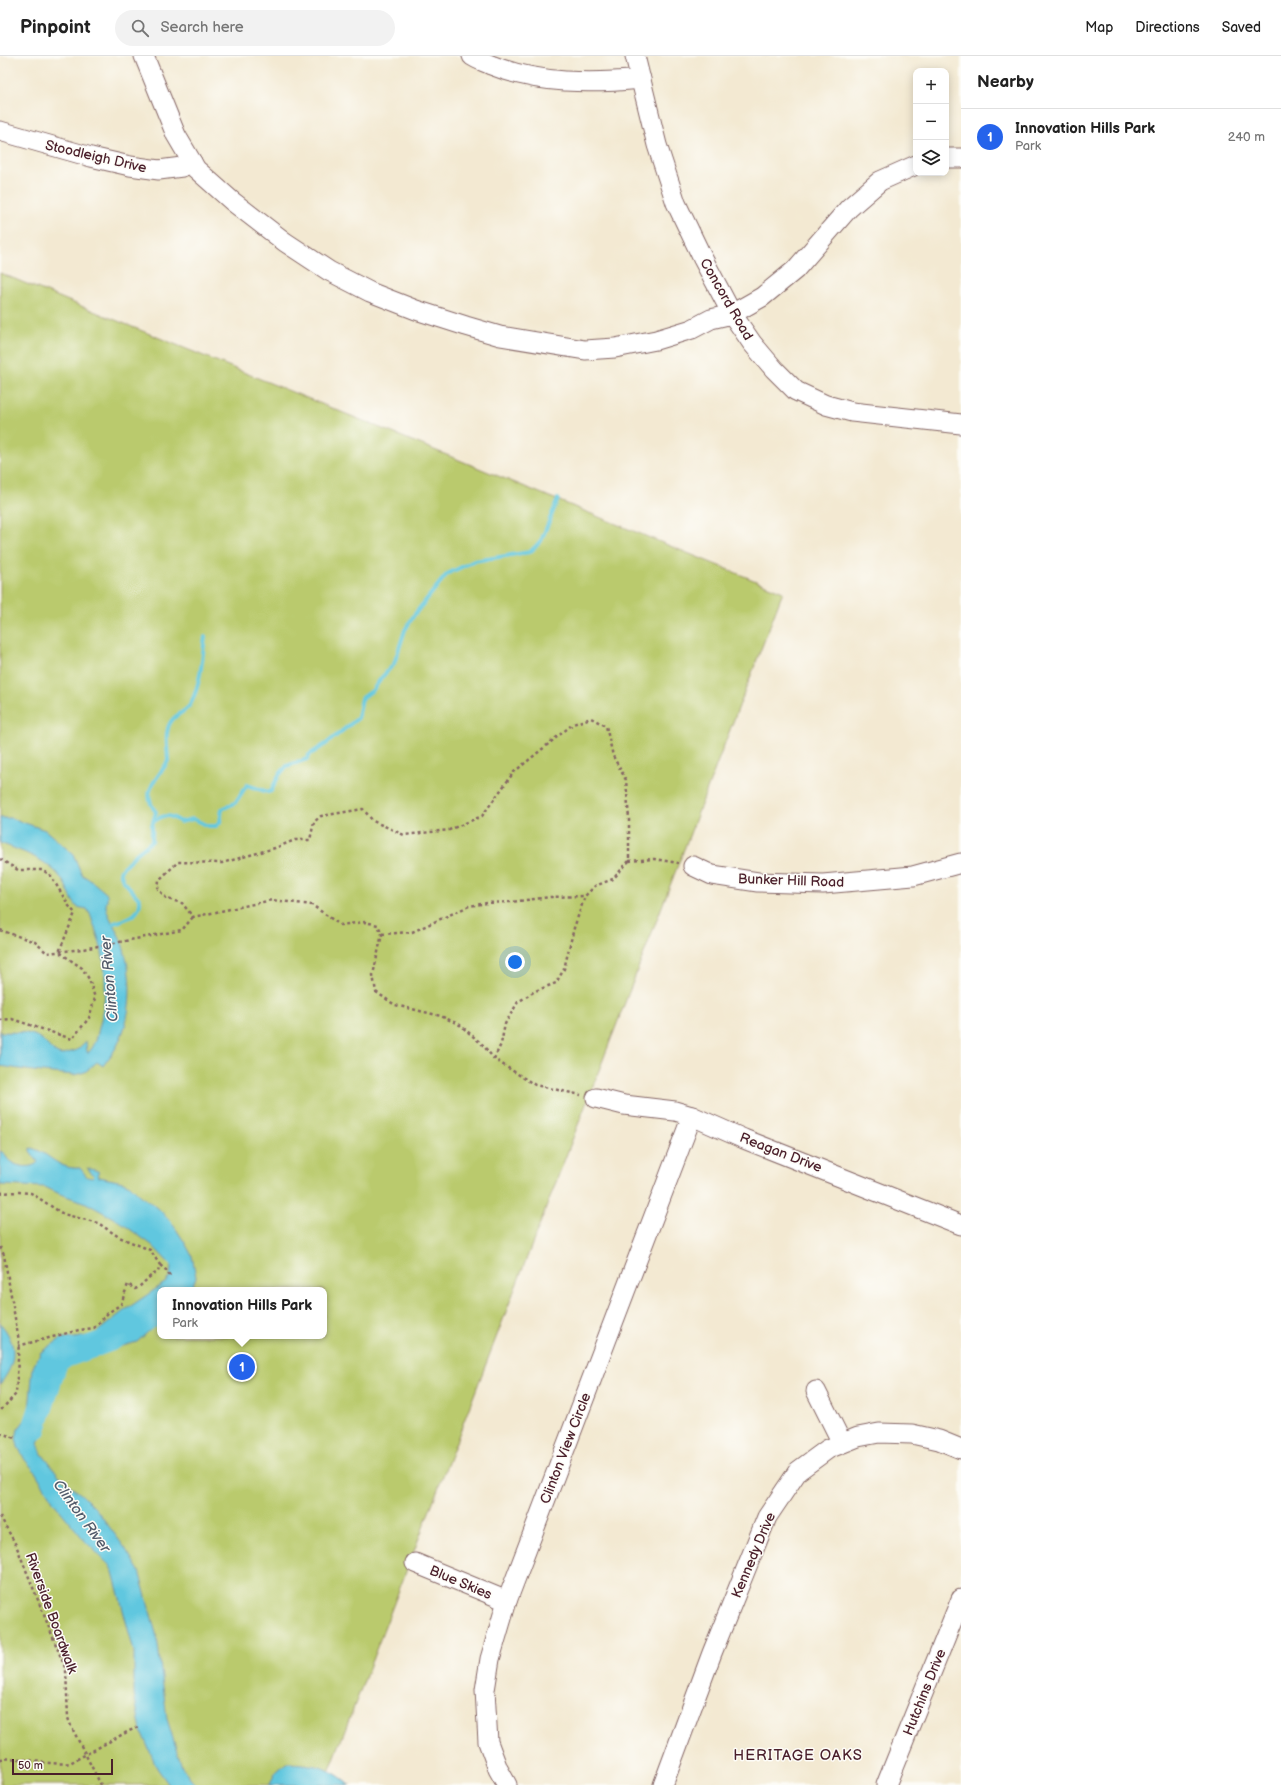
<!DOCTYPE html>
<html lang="en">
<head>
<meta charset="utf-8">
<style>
  :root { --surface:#fff; --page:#f2f2f2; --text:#222; --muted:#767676; --line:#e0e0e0; --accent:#2563eb }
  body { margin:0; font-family:"Balsamiq Sans",sans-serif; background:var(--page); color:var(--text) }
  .controls { position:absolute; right:12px; top:12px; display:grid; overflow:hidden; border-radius:8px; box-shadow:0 2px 10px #0003 }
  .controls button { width:36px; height:36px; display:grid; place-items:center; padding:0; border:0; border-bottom:1px solid var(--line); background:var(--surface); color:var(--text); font:20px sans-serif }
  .scale { position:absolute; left:12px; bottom:10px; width:101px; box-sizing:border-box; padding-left:4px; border:2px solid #4a1f2b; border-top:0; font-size:11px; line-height:14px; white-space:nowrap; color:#4a1f2b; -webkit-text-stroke:3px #fdfcf7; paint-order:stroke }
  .you { position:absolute; left:515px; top:906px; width:14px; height:14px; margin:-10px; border:3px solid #fff; border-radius:50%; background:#1a73e8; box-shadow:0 0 0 6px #1a73e833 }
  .badge { display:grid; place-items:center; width:26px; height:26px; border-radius:50%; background:var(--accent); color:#fff; font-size:13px; font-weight:700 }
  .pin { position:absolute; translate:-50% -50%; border:2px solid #fff; box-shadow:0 1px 4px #0006 }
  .popup { position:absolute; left:157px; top:1231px; width:170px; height:52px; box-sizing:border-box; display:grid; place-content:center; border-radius:8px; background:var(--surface); filter:drop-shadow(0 1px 3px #0005); font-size:13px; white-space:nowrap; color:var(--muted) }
  .popup b { font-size:15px; color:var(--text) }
  .popup::after { content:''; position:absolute; left:50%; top:100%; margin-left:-8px; border:8px solid transparent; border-top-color:var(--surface) }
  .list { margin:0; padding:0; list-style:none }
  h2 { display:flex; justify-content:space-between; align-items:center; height:52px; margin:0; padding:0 16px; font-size:17px }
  h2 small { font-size:13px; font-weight:400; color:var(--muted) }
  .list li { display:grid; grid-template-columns:26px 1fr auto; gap:12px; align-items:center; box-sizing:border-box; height:56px; padding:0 16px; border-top:1px solid var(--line) }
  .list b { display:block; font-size:15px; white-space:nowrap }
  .list p { margin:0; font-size:13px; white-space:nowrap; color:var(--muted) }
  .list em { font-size:13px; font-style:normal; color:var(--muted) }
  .icon { flex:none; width:22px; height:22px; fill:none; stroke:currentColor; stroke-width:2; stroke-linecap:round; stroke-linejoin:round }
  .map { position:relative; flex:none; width:961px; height:1729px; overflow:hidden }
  header { display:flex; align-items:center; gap:24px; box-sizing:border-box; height:56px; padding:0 20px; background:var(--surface); border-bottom:1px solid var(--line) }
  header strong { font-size:19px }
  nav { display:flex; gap:22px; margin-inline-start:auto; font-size:14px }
  .search { width:280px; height:36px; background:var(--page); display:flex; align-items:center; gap:10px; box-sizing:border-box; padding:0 14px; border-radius:22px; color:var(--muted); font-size:15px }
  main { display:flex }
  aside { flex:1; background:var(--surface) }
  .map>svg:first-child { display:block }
  .green { fill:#baca6d; stroke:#82744c; fill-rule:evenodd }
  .water { fill:#61c7df; stroke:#567385 }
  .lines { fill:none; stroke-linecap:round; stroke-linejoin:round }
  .stream { stroke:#61c7df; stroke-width:4 }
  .river { stroke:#61c7df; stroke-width:24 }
  .minor-casing { stroke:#856665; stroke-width:21 }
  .path { stroke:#856665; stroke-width:2.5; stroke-dasharray:3 3; stroke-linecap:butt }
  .minor { stroke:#fff; stroke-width:19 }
  .labels { text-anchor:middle; stroke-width:3; stroke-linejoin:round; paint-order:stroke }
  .street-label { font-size:14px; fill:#4a1f2b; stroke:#fdfcf7 }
  .water-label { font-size:15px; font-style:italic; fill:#525a6a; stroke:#fdfcf7 }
  .neighbourhood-label { font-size:15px; letter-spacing:1px; fill:#4a1f2b; stroke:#fdfcf7 }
</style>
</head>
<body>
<header>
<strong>Pinpoint</strong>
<div class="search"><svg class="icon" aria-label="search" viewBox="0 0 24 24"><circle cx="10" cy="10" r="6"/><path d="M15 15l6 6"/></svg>Search here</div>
<nav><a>Map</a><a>Directions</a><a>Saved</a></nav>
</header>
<main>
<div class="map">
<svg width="961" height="1729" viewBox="0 0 961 1729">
  <rect width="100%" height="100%" fill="#fdfcf7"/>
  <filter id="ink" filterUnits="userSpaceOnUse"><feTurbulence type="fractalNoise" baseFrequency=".025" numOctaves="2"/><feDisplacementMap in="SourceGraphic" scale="8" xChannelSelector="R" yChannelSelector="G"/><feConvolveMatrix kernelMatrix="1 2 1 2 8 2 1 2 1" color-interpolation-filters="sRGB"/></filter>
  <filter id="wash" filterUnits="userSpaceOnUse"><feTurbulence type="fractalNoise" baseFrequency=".012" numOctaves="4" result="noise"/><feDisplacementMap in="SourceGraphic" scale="16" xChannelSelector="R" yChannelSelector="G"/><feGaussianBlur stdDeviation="0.9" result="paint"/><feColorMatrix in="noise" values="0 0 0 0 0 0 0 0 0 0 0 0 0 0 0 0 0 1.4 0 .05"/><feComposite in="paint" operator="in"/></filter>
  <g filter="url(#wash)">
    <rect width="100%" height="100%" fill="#f3e9d2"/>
    <path class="green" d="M0,217L783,536L324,1729H0ZM160,1234H324V1280H160Z"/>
    <g class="water">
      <path d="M0,762H11L45,774L73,798L82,819C90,823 100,832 107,838C108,843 106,846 106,850C106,857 118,876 121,884C133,918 134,957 117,990C113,997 108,1003 103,1010L97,1006L85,1016L74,1019L33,1015L0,1010V976C13,977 30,974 41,983C48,988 52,997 61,999L77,994L86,985L87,996H89C97,987 97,979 100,968C108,935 107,902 94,870C92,865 91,858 87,853L77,851C70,843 68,831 61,822C47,803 21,795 0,787Z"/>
      <path d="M30,1092C49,1095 56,1114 80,1112L87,1121L92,1122L94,1120L87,1112L98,1115L99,1121L123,1126L130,1129L140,1139L158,1152L172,1167L185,1187L192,1200L196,1221L191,1234H160V1265L137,1286L108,1294L91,1287L82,1289L59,1309L51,1319L47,1330L40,1361L41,1380L38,1387L42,1398L57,1417L65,1426L82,1439L96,1453L125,1492L139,1515L157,1581L167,1663L182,1711L196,1729H169L157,1712L141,1675L134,1638V1596L113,1516L109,1509L85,1485L54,1447L34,1414L25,1404L18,1391L16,1382L18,1373L25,1364L29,1354L33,1311L41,1296L62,1282H75L93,1279L125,1254L166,1226L170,1220L171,1209L152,1189L117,1164L86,1147L60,1138L45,1131L0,1129V1095C6,1097 6,1103 11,1106C18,1111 32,1113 38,1106L30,1095Z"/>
      <path d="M0,1267C18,1288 17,1307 0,1328Z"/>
      <path d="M286,1707C313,1708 329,1710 350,1729H269L276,1716Z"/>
    </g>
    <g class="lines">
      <g class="stream">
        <path d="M153,766C163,758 170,758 180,766L193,763L209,770H216L220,766L222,753L235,747L247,729L268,736L271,735L279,719L287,710L307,703L309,699L326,688L358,662L362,642L373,634L382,621L394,608L405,574L414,559L447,518L474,505L530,496L541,485L558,443"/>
        <path d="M114,867C126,863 141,860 140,844L123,824L120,816L123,811L136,798L152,785V769L156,756C139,735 158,723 168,705C168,691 162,672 175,661C180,657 188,654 191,647C201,627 202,603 205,581"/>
      </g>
      <path class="river" d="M34,1373L57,1303L109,1284L158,1256L160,1253"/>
    </g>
  </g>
  <g filter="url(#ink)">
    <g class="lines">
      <defs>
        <g id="minor">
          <path d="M144,0L176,79L196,113L232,145L285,186L329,215L370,236L416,254L466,270L500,280L585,294L615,292L656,284L692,273L711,263L732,258L762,241L795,214L849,152L880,125L916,109"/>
          <path d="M472,0C478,4 485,6 491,9C538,28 591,28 641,23"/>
          <path d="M635,0L657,89L676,147L702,201L732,258L752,287L774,313L796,335L826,349L852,356L961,368"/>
          <path d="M0,75L91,101L130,110L159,114L182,111L192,106"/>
          <path d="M946,102H961"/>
          <path d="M693,810L712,819L758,826L823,828L913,820L961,807"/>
          <path d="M596,1042L624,1049L675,1055L692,1060L744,1083L961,1169"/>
          <path d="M816,1335L842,1387"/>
          <path d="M415,1507L507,1545"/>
          <path d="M507,1729L498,1713L488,1686L485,1634L490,1603L507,1545L692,1060"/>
          <path d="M663,1729L712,1597L767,1461L798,1415L828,1393L858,1381L879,1377L912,1378L939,1384L961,1393"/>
          <path d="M886,1729L961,1543"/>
        </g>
      </defs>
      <use href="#minor" class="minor-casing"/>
      <g class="path">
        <path d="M0,803L18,814H43L51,820L69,850L75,857L59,896L82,912L89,923L95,942L89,962L72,983L12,963L0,964"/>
        <path d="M629,805L654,803L678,807"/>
        <path d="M0,874L35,886L47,897L83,893L182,874L193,861"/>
        <path d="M382,878L412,876L469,850L487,847L511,846L550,841L585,840"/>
        <path d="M494,1003L501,988L505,968L518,946L535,935L556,927L564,913L574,872L585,840L595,830L613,823L629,805V763L626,724L613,700L606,670L591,662L573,668L514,716L482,760L449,774L404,779L373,765L363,753L321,760L314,766L310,784H295L275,792L222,807L178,806L159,824L158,833L167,843L182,847L193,861L272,844L312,849L340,869L365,866L378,869L382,878L373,919L376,936L395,949L441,960L460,969L483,989L494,1003L535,1029L581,1039"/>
        <path d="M0,1137L19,1136L31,1137L63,1158L98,1167L119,1181L150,1194L160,1209L158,1216C146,1221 144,1229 135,1233L128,1228L121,1248L108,1257L94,1272L79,1274L18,1290"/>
        <path d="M0,1191L4,1199L19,1285L16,1338L0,1355"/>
        <path d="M160,1209L166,1214L170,1220"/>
        <path d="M0,1377L16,1382"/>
        <path d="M0,1460L16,1489L66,1614L68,1662L71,1670L101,1729"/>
        <path d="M0,1703C23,1700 46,1710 70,1707L127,1676L140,1670"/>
      </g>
      <use href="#minor" class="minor"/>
    </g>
  </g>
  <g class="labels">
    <g class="street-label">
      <text transform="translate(96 100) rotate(13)" y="5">Stoodleigh Drive</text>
      <text transform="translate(727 243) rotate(60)" y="5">Concord Road</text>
      <text transform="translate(791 824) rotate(2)" y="5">Bunker Hill Road</text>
      <text transform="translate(781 1096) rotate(21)" y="5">Reagan Drive</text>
      <text transform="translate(565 1392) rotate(-69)" y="5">Clinton View Circle</text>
      <text transform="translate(753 1499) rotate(-67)" y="5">Kennedy Drive</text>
      <text transform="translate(461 1526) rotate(23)" y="5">Blue Skies</text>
      <text transform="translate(52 1557) rotate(70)" y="5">Riverside Boardwalk</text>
      <text transform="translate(924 1636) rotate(-68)" y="5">Hutchins Drive</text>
    </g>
    <g class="water-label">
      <text transform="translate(109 923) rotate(-95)" y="5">Clinton River</text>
      <text transform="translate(82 1460) rotate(54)" y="5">Clinton River</text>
    </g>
    <g class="neighbourhood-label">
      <text x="798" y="1704">HERITAGE OAKS</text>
    </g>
  </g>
</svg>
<div class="controls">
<button>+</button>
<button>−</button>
<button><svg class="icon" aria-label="layers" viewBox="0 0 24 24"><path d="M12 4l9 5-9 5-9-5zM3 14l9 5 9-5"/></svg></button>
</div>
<div class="scale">50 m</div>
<div class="you"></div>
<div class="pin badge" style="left:242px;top:1311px">1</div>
<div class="popup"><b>Innovation Hills Park</b>Park</div>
</div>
<aside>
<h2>Nearby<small></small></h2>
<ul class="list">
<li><span class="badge">1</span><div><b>Innovation Hills Park</b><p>Park</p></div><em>240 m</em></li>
</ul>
</aside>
</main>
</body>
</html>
